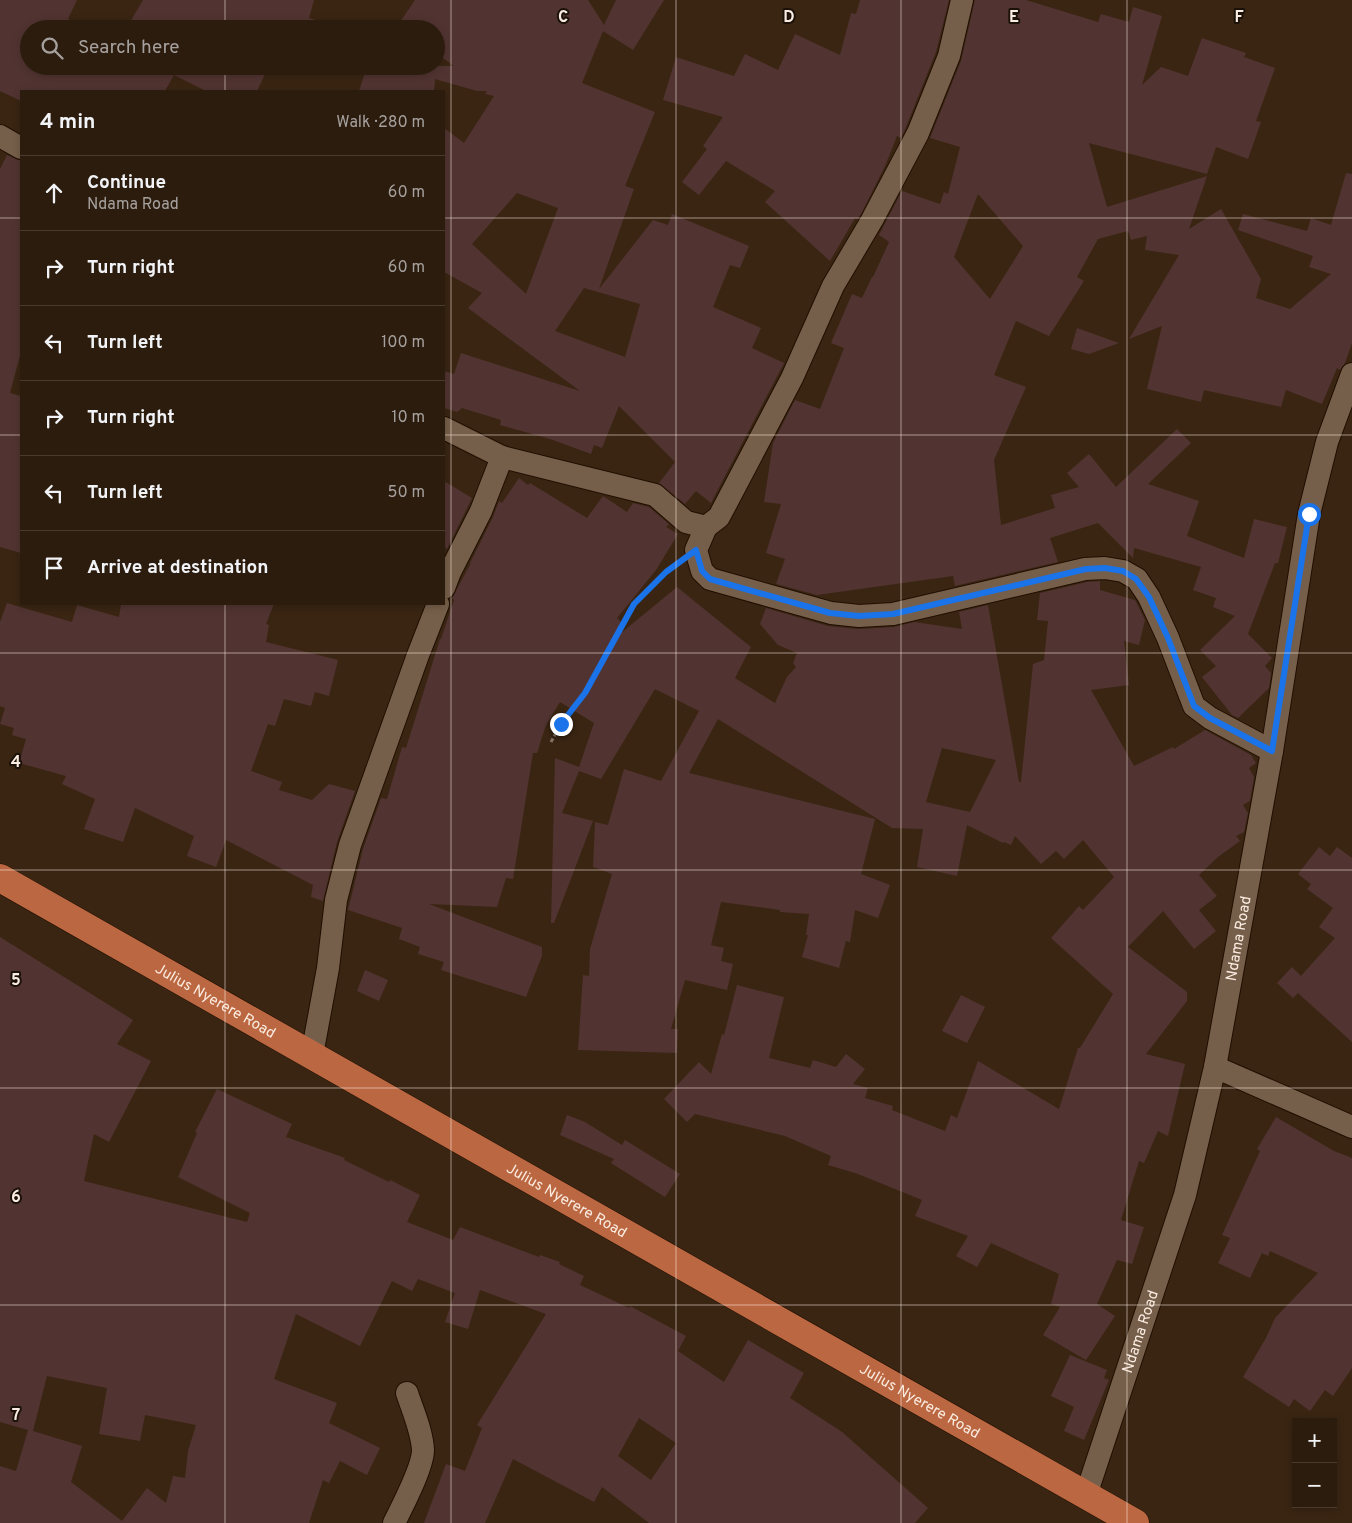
<!DOCTYPE html>
<html lang="en">
<head>
<meta charset="utf-8">
<style>
  :root { --surface:#2c1c0e; --page:#38291c; --text:#f1f3f6; --muted:#a6a19e; --line:#483a2e }
  body { margin:0; font-family:Overpass,sans-serif; background:var(--page); color:var(--text) }
  .controls { position:absolute; right:15px; bottom:15px; display:grid; overflow:hidden; border-radius:0px; box-shadow:0 2px 8px #0003 }
  .controls button { width:45px; height:45px; display:grid; place-items:center; padding:0; border:0; border-bottom:1px solid var(--line); background:var(--surface); color:var(--text); font:25px sans-serif }
  .stop { position:absolute; width:15px; height:15px; margin:-11px; border:4px solid #1a73e8; border-radius:50%; background:#fff }
  .stop.end { background:#1a73e8; border-color:#fff; box-shadow:0 1px 5px #0008 }
  .list { margin:0; padding:0; list-style:none }
  h2 { display:flex; justify-content:space-between; align-items:center; height:65px; margin:0; padding:0 20px; font-size:21px }
  h2 small { font-size:16px; font-weight:400; color:var(--muted) }
  .list li { display:grid; grid-template-columns:32px 1fr auto; gap:15px; align-items:center; box-sizing:border-box; height:75px; padding:0 20px; border-top:1px solid var(--line) }
  .list b { display:block; font-size:19px; white-space:nowrap }
  .list p { margin:0; font-size:16px; white-space:nowrap; color:var(--muted) }
  .list em { font-size:16px; font-style:normal; color:var(--muted) }
  .icon { flex:none; width:28px; height:28px; fill:none; stroke:currentColor; stroke-width:2; stroke-linecap:round; stroke-linejoin:round }
  .map { position:relative; flex:none; width:1352px; height:1523px; overflow:hidden }
  .search { position:absolute; background:var(--surface); box-shadow:0 2px 8px #0003; left:20px; top:20px; width:425px; height:55px; display:flex; align-items:center; gap:12px; box-sizing:border-box; padding:0 18px; border-radius:28px; color:var(--muted); font-size:19px }
  .panel { position:absolute; background:var(--surface); box-shadow:0 2px 8px #0003; left:20px; top:90px; width:425px; height:515px; border-radius:0px }
  .map>svg:first-child { display:block }
  .building { fill:#513431; fill-rule:evenodd }
  .lines { fill:none; stroke-linecap:round; stroke-linejoin:round }
  .minor-casing { stroke:#200e00; stroke-width:24 }
  .trunk-casing { stroke:#200e00; stroke-width:29 }
  .path { stroke:#847161; stroke-width:3; stroke-dasharray:4 2.5; stroke-linecap:butt }
  .minor { stroke:#765f4a; stroke-width:22 }
  .trunk { stroke:#bb6842; stroke-width:28 }
  .route { stroke:#1a73e8; stroke-width:6 }
  .grid { fill:none; stroke:#fbece1; stroke-width:1; stroke-opacity:0.55 }
  .labels { text-anchor:middle; stroke-width:4; stroke-linejoin:round; paint-order:stroke }
  .street-label { font-size:15px; fill:#fbece1; stroke:#1a1109 }
  .grid-label { font-size:16px; text-anchor:middle; font-weight:bold; fill:#fbece1; stroke:#1a1109; stroke-width:4; stroke-linejoin:round; paint-order:stroke }
</style>
</head>
<body>
<div class="map">
<svg width="1352" height="1523" viewBox="0 0 1352 1523">
  <rect width="100%" height="100%" fill="#3a2512"/>
  <g class="building">
    <path d="M0,0H77L68,19L90,29H29V66H269L257,91H206L174,75L165,91H21V101L0,91Z"/>
    <path d="M143,0H314L309,18L319,21L317,29H126Z"/>
    <path d="M415,0H588L604,25L616,0H664L633,50L603,31L582,83L655,112L625,186L634,189L599,289L653,220L668,225L672,214L749,246L740,268L730,265L713,307L761,328L752,348L784,363L711,503L696,491L685,504L659,483L675,462L619,406L602,448L594,445L591,454L550,439L500,425L501,420L462,408L457,412L444,408V371L454,374L461,353L580,391L468,308L482,293L444,272V128L464,143L494,96L485,94L487,91H477L435,79L434,91H359L367,66H454L436,53V29H402L398,25ZM517,193L558,208L526,294L472,244ZM584,288L640,304L625,357L555,331Z"/>
    <path d="M860,0H949L936,52L906,127L901,138L897,136L885,166L861,214L857,219L855,218L830,261L765,202L775,191L726,161L699,195L682,182L707,149L703,146L723,117L663,100L676,57L734,76L745,54L778,70L795,34L840,55L851,13L856,14Z"/>
    <path d="M975,0H1026L1098,22L1101,14L1129,22L1133,7L1162,16L1142,85L1161,67L1188,76L1202,38L1246,53L1244,57L1275,68L1256,121L1261,122L1248,159L1216,147L1207,174L1089,143L1107,207L1207,176L1189,229L1221,209L1261,279L1256,298L1290,309L1331,274L1309,267L1313,256L1238,230L1243,214L1307,231L1311,218L1331,225L1346,173L1352,174V343L1345,363L1340,370L1337,368L1322,404L1286,390L1281,407L1204,390L1201,402L1147,389L1162,326L1129,339L1179,255L1145,250L1147,236L1131,240L1128,231L1098,239L1077,277L1084,281L1049,336L1016,321L994,375L1026,387L994,460L1001,525L1055,508L1051,495L1079,487L1067,473L1089,454L1116,487L1177,429L1191,443L1148,484L1199,501L1187,536L1244,558L1254,519L1287,527L1278,563H1275L1248,634L1272,658L1265,666L1271,673L1269,688L1238,718L1232,715L1202,677L1216,666L1200,650L1235,616L1213,607L1216,598L1193,590L1201,567L1134,548L1133,558L1098,523L1050,538L1058,562L955,586L953,576L817,595L776,584L785,559L766,553L781,504L764,502L773,443L795,400L820,409L844,348L831,343L852,294L862,298L872,277H873L889,242L879,235L902,191L940,204L944,192L948,194L960,147L930,138L961,61ZM978,194L1023,246L990,299L954,257Z"/>
    <path d="M7,155L21,161V352L10,393L21,396V553L0,547V169Z"/>
    <path d="M1077,328L1119,343L1089,354L1071,349Z"/>
    <path d="M519,478L528,485L530,483L587,518L603,496L627,512L633,503L649,507L669,524L666,527L678,534L656,570L617,618L624,625L615,638L677,587L751,647L735,678L775,703L787,677L796,667L793,663L797,653L778,645L760,624L766,608L828,626L858,629L894,627L914,622L962,629L959,612L988,605L1019,782H1021L1033,664L1044,660L1048,621L1037,620L1040,593L1087,582L1100,581V590L1135,600L1145,620L1139,645L1124,641L1129,685L1091,690L1134,766L1173,747L1174,749L1205,730L1251,755L1256,763L1249,768L1254,777L1250,801L1243,805L1248,813L1244,832L1236,836L1240,841L1218,857L1199,875L1217,896L1199,910L1216,931L1194,949L1163,911L1128,947L1187,992V1001L1146,1054L1185,1064L1168,1136L1158,1131L1144,1163L1139,1161L1121,1220L1144,1227L1132,1264L1117,1260L1097,1304L1115,1316L1086,1360L1043,1335L1060,1307L1051,1304L1059,1274L991,1243L977,1267L956,1256L968,1236L915,1216L922,1200L858,1174L828,1165L831,1156L785,1136L695,1114L687,1122L664,1099L699,1062L711,1074L722,1034L724,1035L737,985L784,997L769,1058L810,1068L813,1060L836,1067L846,1054L865,1069L853,1084L868,1088L865,1098L893,1106L892,1110L945,1131L951,1115L957,1118L978,1061L1059,1109L1078,1048H1080L1113,994L1051,938L1079,906L1083,910L1114,877L1083,840L1064,859L1056,851L1041,864L1015,836L1011,845L1004,842L1003,843L967,825L957,876L917,867L923,829L892,828L718,719L689,773L875,819L861,874L890,885L878,918L855,910L850,942L846,941L839,968L802,957L808,935H806L809,914L780,912V910L721,902L711,945L724,948L721,961L733,964L727,990L685,980L671,1029H678L677,1053L578,1050L583,975L589,976L590,949L612,874L593,867L595,822L608,825L624,769L661,781L699,711L655,689L601,779L579,771L562,813L593,821L554,923H551L555,758L579,767L594,723L560,702L546,725L537,753H533L513,879L506,878L497,907L429,904L542,947V956L526,997L441,970L444,962L418,954L420,947L399,939L402,928L348,910L363,849L381,798L387,799L402,747L406,748L440,639H441L454,600L452,598L471,563H470L493,517L499,501L502,503ZM942,748L996,760L970,812L926,802Z"/>
    <path d="M444,481L472,498L447,549L444,547Z"/>
    <path d="M7,603L72,622L77,605L119,617L121,604H274L266,624L269,625L266,642L338,660L329,696L315,692L311,706L284,699L275,726L268,724L251,771L282,782L279,790L312,800L329,784L355,791L337,842L323,901L311,897L313,885L226,840L216,867L187,856L194,836L135,808L123,842L84,829L95,799L62,784L66,776L19,763L26,739L12,735L14,728L0,724L5,708L0,706V622Z"/>
    <path d="M1319,847L1330,856L1337,847L1352,858V1042L1298,993L1293,998L1277,983L1292,967L1301,976L1335,938L1319,927L1333,908L1307,889L1311,884L1298,874Z"/>
    <path d="M0,937L133,1020L117,1044L151,1061L109,1142L94,1134L84,1181L247,1222L250,1213L178,1177L197,1133L195,1132L217,1089L292,1124L286,1137L345,1158L344,1160L389,1182L390,1180L420,1195L407,1222L453,1240L460,1227L539,1257L540,1255L560,1262L559,1264L584,1276L580,1285L629,1308L630,1306L686,1336L678,1351L724,1382L748,1340L804,1373L790,1398L842,1432L928,1508L915,1523H649L602,1487L594,1502L513,1459L485,1523H424L446,1464L465,1471L482,1428L477,1425L546,1314L480,1290L468,1329L445,1322L455,1293L418,1279L412,1291L392,1281L360,1346L296,1314L274,1379L337,1403L329,1423L380,1448L367,1475L340,1461L329,1483L323,1480L309,1523H0V1466L16,1471L28,1430L0,1422ZM47,1376L107,1388L99,1434L140,1441L145,1415L196,1425L188,1451L185,1478L173,1476L166,1503L147,1488L122,1521L71,1482L82,1446L33,1431ZM639,1418L676,1443L651,1480L618,1456Z"/>
    <path d="M365,970L388,980L379,1001L357,991Z"/>
    <path d="M961,995L985,1007L967,1043L942,1031Z"/>
    <path d="M567,1115L585,1122L622,1145L625,1140L680,1174L665,1197L611,1163L614,1159L560,1135Z"/>
    <path d="M1276,1117L1334,1151L1352,1158V1368L1333,1396L1325,1390L1310,1411L1294,1399L1289,1407L1243,1377L1266,1338L1275,1318L1318,1273L1270,1251L1268,1256L1262,1253L1250,1278L1218,1263L1230,1238L1222,1235L1260,1151L1257,1149Z"/>
    <path d="M1070,1355L1107,1370L1104,1378L1109,1380L1084,1440L1064,1431L1074,1407L1051,1396Z"/>
  </g>
  <g class="lines">
    <defs>
      <g id="minor">
        <path d="M0,136L21,148"/>
        <path d="M444,428L502,457L655,495L686,522L706,527L719,517L792,378L833,286L872,220L918,133L949,56L962,0"/>
        <path d="M706,527L696,550L702,571L710,579L831,613L859,616L893,614L1085,569L1105,568L1123,571L1137,579L1149,597L1168,638L1194,706L1210,718L1272,751"/>
        <path d="M444,588L450,572L481,511L502,457"/>
        <path d="M312,1055L328,968L336,900L350,845L418,655L438,604"/>
        <path d="M1215,1067L1352,1127"/>
        <path id="s1" d="M1086,1495L1185,1195L1215,1067L1272,751L1309,514L1327,442L1352,374"/>
        <path d="M394,1523C402,1507 423,1467 423,1450C422,1431 413,1411 407,1393"/>
      </g>
      <g id="trunk">
        <path id="s2" d="M0,878L1135,1523"/>
      </g>
    </defs>
    <use href="#minor" class="minor-casing"/>
    <use href="#trunk" class="trunk-casing"/>
    <path class="path" d="M551,742L561,724L585,693L634,604L666,572L675,565"/>
    <use href="#minor" class="minor"/>
    <use href="#trunk" class="trunk"/>
  </g>
  <g class="lines">
    <path class="route" d="M561,724L585,693L634,604L666,572L696,550L702,571L710,579L830,613L859,616L893,614L1086,569L1105,568L1123,571L1136,579L1149,597L1168,638L1194,706L1210,718L1272,751L1309,514"/>
  </g>
  <path class="grid" d="M225,0V29M451,0V1523M676,0V1523M901,0V1523M1127,0V1523M225,66V91M0,218H21M444,218H1352M0,435H21M444,435H1352M225,604V1523M0,653H1352M0,870H1352M0,1088H1352M0,1305H1352"/>
  <g class="labels">
    <g class="street-label">
      <text dy="5" stroke="none"><textPath href="#s1" startOffset="578">Ndama Road</textPath></text>
      <text dy="5" stroke="none"><textPath href="#s2" startOffset="248">Julius Nyerere Road</textPath></text>
      <text dy="5" stroke="none"><textPath href="#s2" startOffset="652">Julius Nyerere Road</textPath></text>
      <text dy="5" stroke="none"><textPath href="#s1" startOffset="172">Ndama Road</textPath></text>
      <text dy="5" stroke="none"><textPath href="#s2" startOffset="1058">Julius Nyerere Road</textPath></text>
    </g>
  </g>
  <g class="grid-label">
    <text x="563" y="22">C</text>
    <text x="789" y="22">D</text>
    <text x="1014" y="22">E</text>
    <text x="1239" y="22">F</text>
    <text x="16" y="767">4</text>
    <text x="16" y="985">5</text>
    <text x="16" y="1202">6</text>
    <text x="16" y="1420">7</text>
  </g>
</svg>
<div class="controls">
<button>+</button>
<button>−</button>
</div>
<div class="stop" style="left:1309px;top:514px"></div>
<div class="stop end" style="left:561px;top:724px"></div>
<div class="search"><svg class="icon" aria-label="search" viewBox="0 0 24 24"><circle cx="10" cy="10" r="6"/><path d="M15 15l6 6"/></svg>Search here</div>
<section class="panel">
<h2>4 min<small>Walk · 280 m</small></h2>
<ul class="list">
<li><svg class="icon" aria-label="ahead" viewBox="0 0 24 24"><path d="M12 20V5M6 11l6-6 6 6"/></svg><div><b>Continue</b><p>Ndama Road</p></div><em>60 m</em></li>
<li><svg class="icon" aria-label="right" viewBox="0 0 24 24"><path d="M7 20v-9h11M14 6l5 5-5 5"/></svg><div><b>Turn right</b></div><em>60 m</em></li>
<li><svg class="icon" aria-label="left" viewBox="0 0 24 24"><path d="M17 20v-9H6M10 6l-5 5 5 5"/></svg><div><b>Turn left</b></div><em>100 m</em></li>
<li><svg class="icon" aria-label="right" viewBox="0 0 24 24"><path d="M7 20v-9h11M14 6l5 5-5 5"/></svg><div><b>Turn right</b></div><em>10 m</em></li>
<li><svg class="icon" aria-label="left" viewBox="0 0 24 24"><path d="M17 20v-9H6M10 6l-5 5 5 5"/></svg><div><b>Turn left</b></div><em>50 m</em></li>
<li><svg class="icon" aria-label="arrive" viewBox="0 0 24 24"><path d="M6 21V4h12l-3 4 3 4H6"/></svg><div><b>Arrive at destination</b></div></li>
</ul>
</section>
</div>
</body>
</html>
